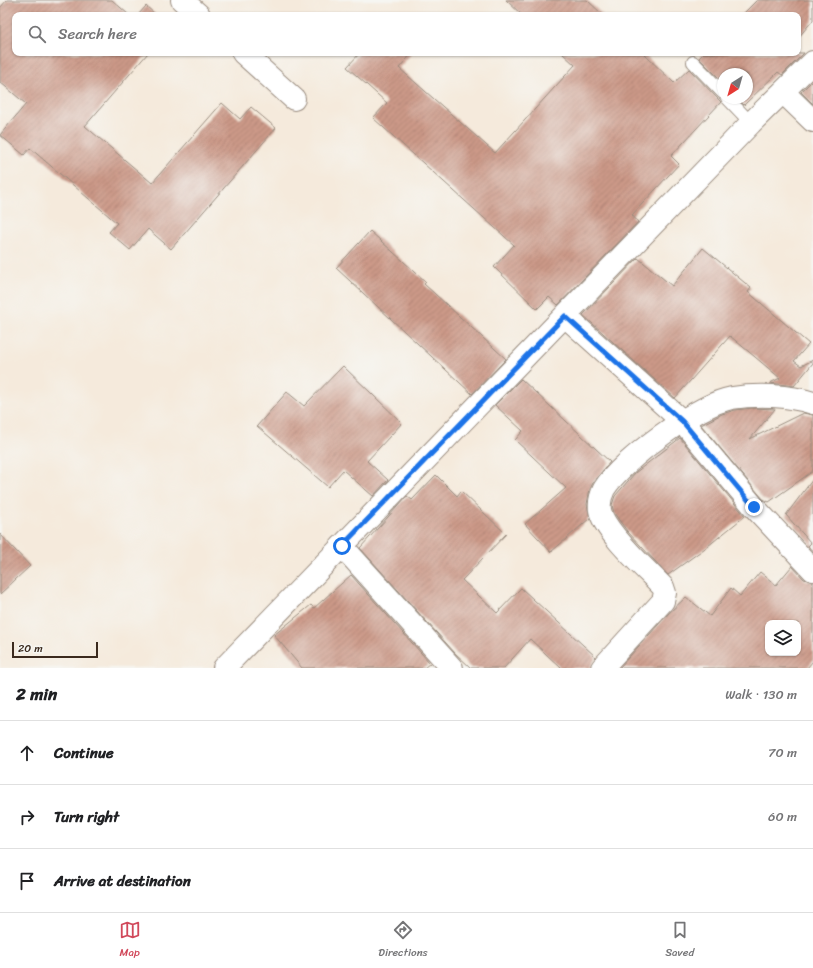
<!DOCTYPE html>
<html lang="en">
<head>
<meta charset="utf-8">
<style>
  :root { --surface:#fff; --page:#f6f6f6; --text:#202124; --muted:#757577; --line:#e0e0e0; --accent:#d1495b }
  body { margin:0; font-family:Sriracha,sans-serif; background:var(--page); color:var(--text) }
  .controls { position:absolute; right:12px; bottom:12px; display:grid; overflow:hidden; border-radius:8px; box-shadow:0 1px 3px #0004 }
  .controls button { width:36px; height:36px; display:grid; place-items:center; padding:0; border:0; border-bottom:1px solid var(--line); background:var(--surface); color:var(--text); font:20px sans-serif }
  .compass { position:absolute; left:717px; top:68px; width:36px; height:36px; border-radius:50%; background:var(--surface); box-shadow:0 1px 3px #0004; rotate:217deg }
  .scale { position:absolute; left:12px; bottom:10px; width:86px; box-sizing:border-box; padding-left:4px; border:2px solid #3b2a1e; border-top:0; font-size:11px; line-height:14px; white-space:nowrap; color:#3b2a1e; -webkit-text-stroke:3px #f6f6f2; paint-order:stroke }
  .stop { position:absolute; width:12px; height:12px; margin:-9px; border:3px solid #1a73e8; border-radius:50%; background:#fff }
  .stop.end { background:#1a73e8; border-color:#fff; box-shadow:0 1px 4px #0008 }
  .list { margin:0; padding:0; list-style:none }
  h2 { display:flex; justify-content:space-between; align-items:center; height:52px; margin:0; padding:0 16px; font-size:17px }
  h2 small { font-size:13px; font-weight:400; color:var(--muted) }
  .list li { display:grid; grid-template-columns:26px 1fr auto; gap:12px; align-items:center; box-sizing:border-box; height:64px; padding:0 16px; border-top:1px solid var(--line) }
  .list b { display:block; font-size:15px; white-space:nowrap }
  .list em { font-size:13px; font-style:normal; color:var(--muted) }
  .icon { flex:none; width:22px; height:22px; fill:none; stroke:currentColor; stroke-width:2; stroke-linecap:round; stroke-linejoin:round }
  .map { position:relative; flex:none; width:813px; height:668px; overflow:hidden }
  .search { position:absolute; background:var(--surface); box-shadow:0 1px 3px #0004; left:12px; right:12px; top:12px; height:44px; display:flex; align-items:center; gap:10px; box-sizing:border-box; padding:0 14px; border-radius:8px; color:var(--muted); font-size:15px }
  .sheet { height:244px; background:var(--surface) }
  nav { display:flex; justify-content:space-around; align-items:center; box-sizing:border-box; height:56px; border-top:1px solid var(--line); background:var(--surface); font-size:11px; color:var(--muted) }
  nav a { display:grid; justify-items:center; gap:2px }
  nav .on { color:var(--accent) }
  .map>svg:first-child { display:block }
  .building { fill:url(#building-hatch); fill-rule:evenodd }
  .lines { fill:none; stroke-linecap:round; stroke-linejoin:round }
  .service-casing { stroke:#988a7d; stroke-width:14 }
  .minor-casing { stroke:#988a7d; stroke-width:24 }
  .service { stroke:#fff; stroke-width:12 }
  .minor { stroke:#fff; stroke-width:22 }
  .route { stroke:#1a73e8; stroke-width:5 }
</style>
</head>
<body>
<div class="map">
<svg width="813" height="668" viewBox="0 0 813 668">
  <defs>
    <pattern id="building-hatch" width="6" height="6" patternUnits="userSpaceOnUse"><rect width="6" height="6" fill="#c98"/><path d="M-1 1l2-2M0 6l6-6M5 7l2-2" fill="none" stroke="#a77d6f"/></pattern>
  </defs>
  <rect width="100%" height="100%" fill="#f6f6f2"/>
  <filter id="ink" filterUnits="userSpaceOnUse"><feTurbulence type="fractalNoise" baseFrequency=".025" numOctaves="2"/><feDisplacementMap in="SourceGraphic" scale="8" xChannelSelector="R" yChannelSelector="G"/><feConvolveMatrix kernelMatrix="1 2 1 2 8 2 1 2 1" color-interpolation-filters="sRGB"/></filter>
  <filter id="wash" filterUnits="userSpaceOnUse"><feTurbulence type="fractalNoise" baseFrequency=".012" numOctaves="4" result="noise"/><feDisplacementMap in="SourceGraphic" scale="16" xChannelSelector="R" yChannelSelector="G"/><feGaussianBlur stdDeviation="0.9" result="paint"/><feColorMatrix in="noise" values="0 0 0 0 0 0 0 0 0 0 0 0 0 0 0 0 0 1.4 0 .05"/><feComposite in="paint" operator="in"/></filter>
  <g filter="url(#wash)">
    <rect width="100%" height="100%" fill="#f5eadc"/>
    <g id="blocks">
      <g class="building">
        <path d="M7,0H112L129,15H15V53H148L85,126L152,183L222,103L240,119L251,107L276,128L171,249L148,229L130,250L109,232L117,223L30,148L24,155L0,135L26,104L0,82V8Z"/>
        <path d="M506,0H587L603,15H522Z"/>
        <path d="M757,0H813V20L798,38V15H742Z"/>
        <path d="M146,6L156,15H138Z"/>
        <path d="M360,53H412L399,68L495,153L575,65L562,53H643L674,83L689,69L721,102L671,156L679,164L632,215L638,222L558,305L549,297L537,309L494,267L514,245L373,118L387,103L347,67Z"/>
        <path d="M704,53H804L782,75L778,72L744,105L737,98H747V74H723V82L699,58Z"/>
        <path d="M813,80V104L801,92Z"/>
        <path d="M370,231L426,282L424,284L506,359L472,394L336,268Z"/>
        <path d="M703,248L751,288L748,292L809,344L794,361L801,366L813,360V363L794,386L770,383L780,378L730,336L675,398L583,315L638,258L672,286Z"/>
        <path d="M343,366L402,423L367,461L388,480L373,496L343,470L328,487L257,426L287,392L304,406Z"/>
        <path d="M521,379L610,462L594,481L590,489L587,504L590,518L551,552L525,524L566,488L515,440L523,431L495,405Z"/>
        <path d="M752,408L775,409L750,439L803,413L813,415V471L769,502L763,499L701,425L722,414L735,410Z"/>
        <path d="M680,438L745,516L708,546L668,575L627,531L614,513L612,505L615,496L635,473Z"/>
        <path d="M436,475L457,496L461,491L506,534L462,580L497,613L521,588L596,657L590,668H561L530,639L504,668H471L455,653L360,548L407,496L412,500Z"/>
        <path d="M813,479V552L808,546L811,543L786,515Z"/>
        <path d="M0,534L30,566L0,594Z"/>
        <path d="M792,566L804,579L813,582V661L807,668H619L668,614L686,597L710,616L731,588L740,596L760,572L776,585ZM768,623H798V653H768Z"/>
        <path d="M351,575L430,663L424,668H302L274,635L311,605L314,608Z"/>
      </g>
    </g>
  </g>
  <g filter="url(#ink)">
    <use href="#blocks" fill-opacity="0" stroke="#988a7d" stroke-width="1"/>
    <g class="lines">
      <defs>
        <g id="service">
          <path d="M693,62L723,93"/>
          <path d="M727,98L751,123"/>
        </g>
        <g id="minor">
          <path d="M182,0L199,15"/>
          <path d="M243,53L294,99"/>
          <path d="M783,92L813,121"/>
          <path d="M565,316L682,421L754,507L813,570"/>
          <path d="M342,546L452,668"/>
          <path d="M224,668L751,123L813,62"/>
          <path d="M602,668L663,601L665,593L663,587C648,571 603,531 600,510C599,503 601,495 604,489C622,460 698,404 732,398C757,394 788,395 813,403"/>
        </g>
      </defs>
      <use href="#service" class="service-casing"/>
      <use href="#minor" class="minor-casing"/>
      <use href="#service" class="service"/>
      <use href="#minor" class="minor"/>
    </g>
  </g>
  <g class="lines" filter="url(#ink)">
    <path class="route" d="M342,546L565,316L682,421L754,507"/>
  </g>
</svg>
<div class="controls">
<button><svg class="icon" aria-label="layers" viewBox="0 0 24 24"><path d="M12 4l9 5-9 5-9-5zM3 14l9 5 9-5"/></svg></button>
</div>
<svg class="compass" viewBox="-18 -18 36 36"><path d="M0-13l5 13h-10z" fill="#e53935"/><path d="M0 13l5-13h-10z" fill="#757577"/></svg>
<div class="scale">20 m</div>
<div class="stop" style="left:342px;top:546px"></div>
<div class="stop end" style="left:754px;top:507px"></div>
<div class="search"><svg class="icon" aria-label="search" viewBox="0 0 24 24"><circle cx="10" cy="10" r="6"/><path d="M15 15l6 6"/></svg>Search here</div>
</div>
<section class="sheet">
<h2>2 min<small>Walk · 130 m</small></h2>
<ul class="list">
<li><svg class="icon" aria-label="ahead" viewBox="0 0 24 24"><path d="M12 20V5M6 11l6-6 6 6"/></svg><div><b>Continue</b></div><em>70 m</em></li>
<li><svg class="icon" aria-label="right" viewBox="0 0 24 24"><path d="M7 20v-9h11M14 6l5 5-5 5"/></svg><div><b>Turn right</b></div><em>60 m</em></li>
<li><svg class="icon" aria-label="arrive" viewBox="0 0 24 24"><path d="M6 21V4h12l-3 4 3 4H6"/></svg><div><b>Arrive at destination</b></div></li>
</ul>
</section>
<nav>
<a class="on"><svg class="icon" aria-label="map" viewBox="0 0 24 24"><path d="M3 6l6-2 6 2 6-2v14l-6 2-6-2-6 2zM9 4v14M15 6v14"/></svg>Map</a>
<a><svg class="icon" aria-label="directions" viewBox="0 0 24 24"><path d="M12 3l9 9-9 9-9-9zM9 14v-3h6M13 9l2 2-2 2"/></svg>Directions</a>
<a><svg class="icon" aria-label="saved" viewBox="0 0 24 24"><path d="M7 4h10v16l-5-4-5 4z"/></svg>Saved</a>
</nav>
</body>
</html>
